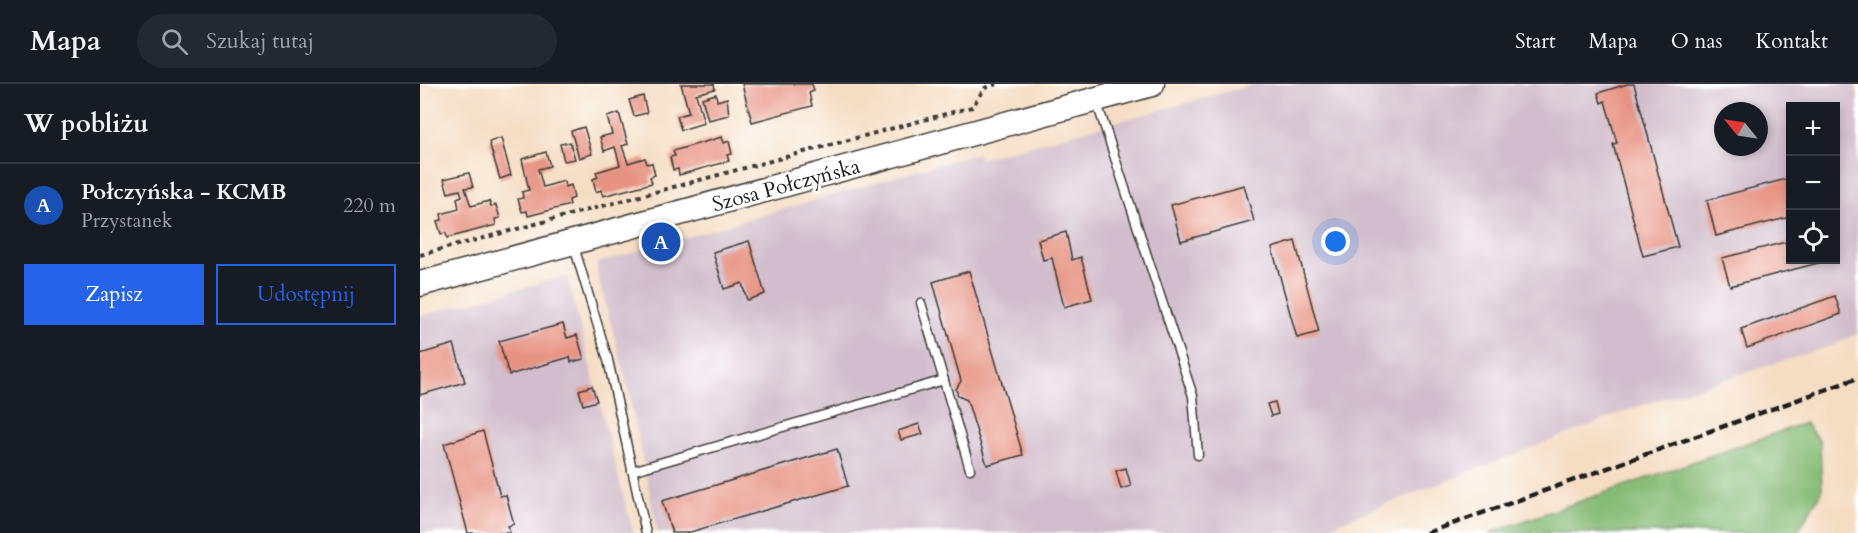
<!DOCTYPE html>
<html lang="pl">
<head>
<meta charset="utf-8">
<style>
  :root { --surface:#171b24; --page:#242831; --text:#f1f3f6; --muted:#9ea1a6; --line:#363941; --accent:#2563eb }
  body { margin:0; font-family:Cardo,serif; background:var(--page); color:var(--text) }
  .controls { position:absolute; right:18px; top:18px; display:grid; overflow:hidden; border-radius:0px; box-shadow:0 3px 9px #0003 }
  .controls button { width:54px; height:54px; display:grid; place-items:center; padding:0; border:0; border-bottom:2px solid var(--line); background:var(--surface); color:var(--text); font:30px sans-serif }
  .compass { position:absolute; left:1294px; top:18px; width:54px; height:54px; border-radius:50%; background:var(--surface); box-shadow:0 3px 9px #0003; rotate:300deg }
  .you { position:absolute; left:916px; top:158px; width:21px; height:21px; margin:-15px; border:4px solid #fff; border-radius:50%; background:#1a73e8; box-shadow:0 0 0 9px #1a73e833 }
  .badge { display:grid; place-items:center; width:39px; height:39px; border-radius:50%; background:var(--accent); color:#fff; font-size:20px; font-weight:700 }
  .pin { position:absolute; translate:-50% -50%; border:3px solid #fff; box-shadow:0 2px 6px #0006 }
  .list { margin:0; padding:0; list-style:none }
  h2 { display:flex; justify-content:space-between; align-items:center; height:78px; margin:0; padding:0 24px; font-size:26px }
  h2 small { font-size:20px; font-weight:400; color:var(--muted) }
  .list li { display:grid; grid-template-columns:39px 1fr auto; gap:18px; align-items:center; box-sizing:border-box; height:84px; padding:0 24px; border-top:2px solid var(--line) }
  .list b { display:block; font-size:22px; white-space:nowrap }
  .list p { margin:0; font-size:20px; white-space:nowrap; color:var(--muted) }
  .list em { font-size:20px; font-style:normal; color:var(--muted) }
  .actions { display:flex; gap:12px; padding:18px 24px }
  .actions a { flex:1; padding:14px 0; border:2px solid var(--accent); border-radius:0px; text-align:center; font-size:21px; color:var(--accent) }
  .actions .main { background:var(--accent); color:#fff }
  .icon { flex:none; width:33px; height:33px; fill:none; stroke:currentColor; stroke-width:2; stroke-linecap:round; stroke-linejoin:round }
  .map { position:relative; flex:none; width:1438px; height:449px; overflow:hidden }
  header { display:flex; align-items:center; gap:36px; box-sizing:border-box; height:84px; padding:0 30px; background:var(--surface); border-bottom:2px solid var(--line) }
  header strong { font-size:28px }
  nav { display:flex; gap:33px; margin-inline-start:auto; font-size:21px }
  .search { width:420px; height:54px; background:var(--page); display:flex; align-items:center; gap:15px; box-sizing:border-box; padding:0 21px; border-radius:33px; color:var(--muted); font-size:22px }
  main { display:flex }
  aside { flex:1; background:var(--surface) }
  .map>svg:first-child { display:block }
  .industrial { fill:#d1bdcb; fill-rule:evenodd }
  .forest { fill:#86bb76; stroke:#516c49; stroke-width:1.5 }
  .building { fill:#e79382 }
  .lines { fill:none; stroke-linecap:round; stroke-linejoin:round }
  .service-casing { stroke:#3d3935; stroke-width:11 }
  .secondary-casing { stroke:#3d3935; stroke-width:27 }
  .path { stroke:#3d3935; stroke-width:4; stroke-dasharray:4.5 4.5; stroke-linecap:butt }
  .service { stroke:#fff; stroke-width:8 }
  .secondary { stroke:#fff; stroke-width:24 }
  .rail { stroke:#1c1c1c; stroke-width:4.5; stroke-dasharray:9 4.5; stroke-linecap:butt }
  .labels { text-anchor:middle; stroke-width:6; stroke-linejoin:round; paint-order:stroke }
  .street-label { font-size:21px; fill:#1c1c1c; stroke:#fff }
</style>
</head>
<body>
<header>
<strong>Mapa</strong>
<div class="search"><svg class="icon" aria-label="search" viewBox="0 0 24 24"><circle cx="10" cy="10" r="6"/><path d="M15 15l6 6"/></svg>Szukaj tutaj</div>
<nav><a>Start</a><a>Mapa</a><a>O nas</a><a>Kontakt</a></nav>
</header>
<main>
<aside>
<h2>W pobliżu<small></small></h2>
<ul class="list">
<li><span class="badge" style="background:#1a4fb4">A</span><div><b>Połczyńska - KCMB</b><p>Przystanek</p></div><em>220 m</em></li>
</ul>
<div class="actions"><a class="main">Zapisz</a><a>Udostępnij</a></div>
</aside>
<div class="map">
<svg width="1438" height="449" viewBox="0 0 1438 449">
  <rect width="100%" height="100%" fill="#fff"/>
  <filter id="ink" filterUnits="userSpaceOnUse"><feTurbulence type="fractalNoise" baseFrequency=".0167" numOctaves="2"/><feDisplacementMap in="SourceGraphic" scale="12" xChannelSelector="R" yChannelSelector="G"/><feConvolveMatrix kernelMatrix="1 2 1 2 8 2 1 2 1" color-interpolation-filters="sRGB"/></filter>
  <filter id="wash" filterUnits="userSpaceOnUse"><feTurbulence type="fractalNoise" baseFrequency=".008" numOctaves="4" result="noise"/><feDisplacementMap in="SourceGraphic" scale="24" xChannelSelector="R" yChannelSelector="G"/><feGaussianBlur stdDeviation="1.35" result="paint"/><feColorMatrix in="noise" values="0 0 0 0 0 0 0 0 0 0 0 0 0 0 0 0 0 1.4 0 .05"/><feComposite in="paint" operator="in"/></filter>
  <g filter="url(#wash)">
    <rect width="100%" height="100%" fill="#f5ddc3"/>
    <g class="industrial">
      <path d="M836,0H1435L1438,12V249L1414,261L1222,321L892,449H238L205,291L177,190V179L557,69L560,75ZM1370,22H1416V176H1370ZM1303,27H1339V63H1303Z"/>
      <path d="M147,192L213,449H0V232Z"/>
    </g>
    <path class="forest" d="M1385,339L1400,358L1402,407L1377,449H1069Z"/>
    <g id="blocks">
      <g class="building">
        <path d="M261,0H294L295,5L276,10L284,39L261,46L257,32L269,29Z"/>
        <path d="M322,0H392L394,7L389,9L392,22L332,38Z"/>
        <path d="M1207,0H1214L1258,163L1223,172L1193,60L1197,59L1185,17L1181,19L1178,9Z"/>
        <path d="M296,10L297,17L307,14L309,31L288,36L282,14Z"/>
        <path d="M223,12L227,29L214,32L209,16Z"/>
        <path d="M199,29L208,60L202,62L208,79L225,74L227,80L232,79L235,91L230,93L232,99L183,112L181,106L176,108L173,95L178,93L176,88L200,81L195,63L184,67L180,53L192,50L187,33Z"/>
        <path d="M164,43L172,70L159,74L151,47Z"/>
        <path d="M302,53L304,59L309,57L312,70L307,71L309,77L259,91L258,85L253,86L250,73L255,72L253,67Z"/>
        <path d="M81,54L91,91L80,95L69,58Z"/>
        <path d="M150,58L155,75L144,77L140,60Z"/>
        <path d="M126,68L130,82L118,85L123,103L144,97L145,103L151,101L154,114L149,116L150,121L108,132L107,127L102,128L98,115L103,114L102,108L109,106L102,75Z"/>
        <path d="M49,89L53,103L45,104L51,122L69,117L71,122L76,121L80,134L75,135L76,141L27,154L26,149L21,150L17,137L22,136L21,130L39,125L37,114L42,112L40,106L28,109L24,95Z"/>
        <path d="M1370,94V133L1296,152L1287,116Z"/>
        <path d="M824,101L834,137L761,157L751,121Z"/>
        <path d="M646,148L652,176L661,173L672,215L644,223L632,174L623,176L618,156Z"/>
        <path d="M329,157L345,210L327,216L322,199L304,205L293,168Z"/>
        <path d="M875,157L899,248L877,254L852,164Z"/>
        <path d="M1370,157V176H1410L1310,202L1302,174Z"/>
        <path d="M549,187L603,371L567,381L547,316L538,312L536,305L541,297L513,198Z"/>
        <path d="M1415,212L1421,230L1327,264L1321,245Z"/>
        <path d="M143,240L147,254L157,251L164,275L151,278L150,273L89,291L79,257Z"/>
        <path d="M34,260L45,298L0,311V270Z"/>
        <path d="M172,302L177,317L163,321L159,306Z"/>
        <path d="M855,318L858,330L851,332L847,320Z"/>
        <path d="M499,340L503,350L481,356L478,347Z"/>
        <path d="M63,347L80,412L86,411L94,440L88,442L90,449H48L36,405L24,360Z"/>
        <path d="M417,365L428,402L267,449H252L242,417Z"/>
        <path d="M706,384L711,402L701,405L696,387Z"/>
      </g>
    </g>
  </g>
  <g filter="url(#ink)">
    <use href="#blocks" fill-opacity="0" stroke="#3d3935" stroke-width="1.5"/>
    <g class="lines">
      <defs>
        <g id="service">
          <path d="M676,16L773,312L778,371"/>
          <path d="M153,159L188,276L226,449"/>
          <path d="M501,219L550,385"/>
          <path d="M212,387L524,296"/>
        </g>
        <path id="secondary" d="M0,200L732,0"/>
      </defs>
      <use href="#service" class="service-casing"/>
      <use href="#secondary" class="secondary-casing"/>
      <path class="path" d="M0,171L552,23L565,4L577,0"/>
      <use href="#service" class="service"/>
      <use href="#secondary" class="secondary"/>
      <path class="rail" d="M1007,449L1438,294"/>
    </g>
  </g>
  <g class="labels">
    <g class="street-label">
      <text transform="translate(366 101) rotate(-15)" y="7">Szosa Połczyńska</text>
    </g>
  </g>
</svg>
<div class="controls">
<button>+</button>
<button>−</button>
<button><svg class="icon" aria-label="locate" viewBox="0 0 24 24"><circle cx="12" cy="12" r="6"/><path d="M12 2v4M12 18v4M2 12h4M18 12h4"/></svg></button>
</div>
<svg class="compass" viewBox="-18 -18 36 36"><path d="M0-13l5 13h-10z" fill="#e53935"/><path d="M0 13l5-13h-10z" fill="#9ea1a6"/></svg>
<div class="you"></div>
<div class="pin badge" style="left:241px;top:158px;background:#1a4fb4">A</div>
</div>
</main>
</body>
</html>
